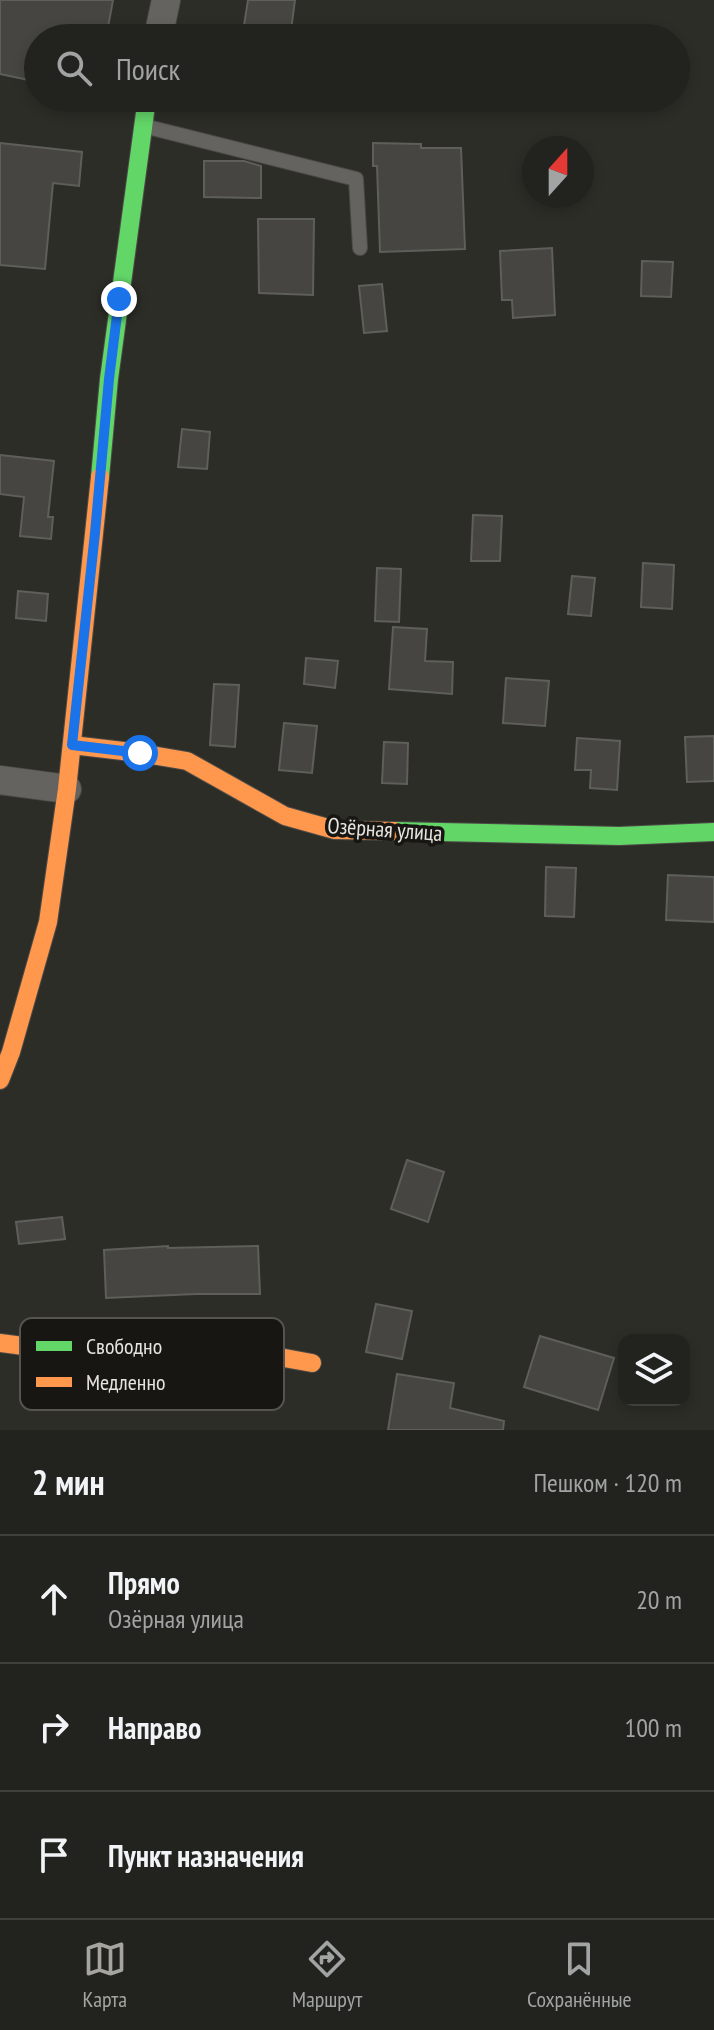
<!DOCTYPE html>
<html lang="ru">
<head>
<meta charset="utf-8">
<style>
  :root { --surface:#22221e; --page:#2a2a27; --text:#f1f3f6; --muted:#a2a4a4; --line:#3f3f3c; --accent:#a5a49e }
  body { margin:0; font-family:"PT Sans Narrow",sans-serif; background:var(--page); color:var(--text) }
  .controls { position:absolute; right:24px; bottom:24px; display:grid; overflow:hidden; border-radius:16px; box-shadow:0 4px 12px #0003 }
  .controls button { width:72px; height:72px; display:grid; place-items:center; padding:0; border:0; border-bottom:2px solid var(--line); background:var(--surface); color:var(--text); font:40px sans-serif }
  .compass { position:absolute; left:522px; top:136px; width:72px; height:72px; border-radius:50%; background:var(--surface); box-shadow:0 4px 12px #0003; rotate:21deg }
  .stop { position:absolute; width:24px; height:24px; margin:-18px; border:6px solid #1a73e8; border-radius:50%; background:#fff }
  .stop.end { background:#1a73e8; border-color:#fff; box-shadow:0 2px 8px #0008 }
  .list { margin:0; padding:0; list-style:none }
  h2 { display:flex; justify-content:space-between; align-items:center; height:104px; margin:0; padding:0 32px; font-size:34px }
  h2 small { font-size:26px; font-weight:400; color:var(--muted) }
  .list li { display:grid; grid-template-columns:52px 1fr auto; gap:24px; align-items:center; box-sizing:border-box; height:128px; padding:0 32px; border-top:2px solid var(--line) }
  .list b { display:block; font-size:30px; white-space:nowrap }
  .list p { margin:0; font-size:26px; white-space:nowrap; color:var(--muted) }
  .list em { font-size:26px; font-style:normal; color:var(--muted) }
  .icon { flex:none; width:44px; height:44px; fill:none; stroke:currentColor; stroke-width:2; stroke-linecap:round; stroke-linejoin:round }
  .map { position:relative; flex:none; width:714px; height:1430px; overflow:hidden }
  .search { position:absolute; background:var(--surface); box-shadow:0 4px 12px #0003; left:24px; right:24px; top:24px; height:88px; display:flex; align-items:center; gap:20px; box-sizing:border-box; padding:0 28px; border-radius:44px; color:var(--muted); font-size:30px }
  .sheet { height:488px; background:var(--surface) }
  nav { display:flex; justify-content:space-around; align-items:center; box-sizing:border-box; height:112px; border-top:2px solid var(--line); background:var(--surface); font-size:22px; color:var(--muted) }
  nav a { display:grid; justify-items:center; gap:4px }
  nav .on { color:var(--accent) }
  .map>svg:first-child { display:block }
  .building { fill:#464541; stroke:#5e5e5a; stroke-width:2 }
  .lines { fill:none; stroke-linecap:round; stroke-linejoin:round }
  .lane-casing { stroke:#4c4a46; stroke-width:16 }
  .street-casing { stroke:#4c4a46; stroke-width:30 }
  .fast-casing { stroke:#4c4a46; stroke-width:20 }
  .slow-casing { stroke:#4c4a46; stroke-width:20 }
  .lane { stroke:#64635f; stroke-width:14 }
  .street { stroke:#64635f; stroke-width:28 }
  .fast { stroke:#63d668; stroke-width:18 }
  .slow { stroke:#ff974d; stroke-width:18 }
  .route { stroke:#1a73e8; stroke-width:10 }
  .labels { text-anchor:middle; stroke-width:7; stroke-linejoin:round; paint-order:stroke }
  .street-label { font-size:22px; fill:#e6e4de; stroke:#171612 }
  .key { fill:#171612; stroke:#55544f; stroke-width:2 }
  .key-label { font-size:22px; fill:#e6e4de }
</style>
</head>
<body>
<div class="map">
<svg width="714" height="1430" viewBox="0 0 714 1430">
  <rect width="100%" height="100%" fill="#2d2d28"/>
  <g class="building">
    <path d="M0,0H113L106,38H38V82L0,74Z"/>
    <path d="M248,0H295L290,38H242Z"/>
    <path d="M0,143L82,152L79,186L53,183L45,269L0,265Z"/>
    <path d="M373,143L421,144V148H461L465,249L380,252L377,166H373Z"/>
    <path d="M204,161H244L261,166V198L204,197Z"/>
    <path d="M258,219H314L313,295L259,293Z"/>
    <path d="M552,248L555,315L513,318L512,300H502L500,251Z"/>
    <path d="M642,261L673,262L671,297L641,296Z"/>
    <path d="M382,284L387,331L364,333L359,286Z"/>
    <path d="M182,429L210,432L207,469L178,467Z"/>
    <path d="M0,455L54,461L48,517H53L51,539L20,536L24,497L0,494Z"/>
    <path d="M473,515L502,516L500,561H471Z"/>
    <path d="M643,563L674,565L672,609L641,607Z"/>
    <path d="M377,568L401,569L399,622L375,621Z"/>
    <path d="M572,576L595,578L591,616L568,614Z"/>
    <path d="M18,591L48,594L46,621L16,618Z"/>
    <path d="M393,627L427,629L425,661L453,662L452,694L389,689Z"/>
    <path d="M306,658L338,661L335,688L304,684Z"/>
    <path d="M506,678L549,681L545,726L503,723Z"/>
    <path d="M214,684L239,685L235,747L210,745Z"/>
    <path d="M284,723L317,726L312,773L279,770Z"/>
    <path d="M714,736V781L687,782L685,737Z"/>
    <path d="M577,738L620,741L617,790L590,788L591,770H575Z"/>
    <path d="M384,742L408,743L407,784L382,783Z"/>
    <path d="M546,867L576,868L574,917L545,916Z"/>
    <path d="M668,875L714,877V922L666,920Z"/>
    <path d="M407,1160L444,1172L428,1222L391,1209Z"/>
    <path d="M62,1217L65,1239L19,1244L16,1222Z"/>
    <path d="M168,1246V1248L258,1246L260,1294H196L106,1298L104,1250Z"/>
    <path d="M376,1304L412,1311L402,1359L366,1352Z"/>
    <path d="M540,1336L614,1358L598,1410L524,1387Z"/>
    <path d="M397,1374L454,1383L450,1408L504,1421L503,1430H388Z"/>
  </g>
  <g class="lines">
    <defs>
      <path id="lane" d="M144,126L356,179L360,248"/>
      <g id="street">
        <path d="M158,38L166,0"/>
        <path d="M0,780L67,789"/>
      </g>
      <g id="fast">
        <path d="M100,477L109,379L147,98"/>
        <path d="M394,831L619,836L714,832"/>
      </g>
      <g id="slow">
        <path d="M72,745L140,753L187,761L285,816L335,830L394,831"/>
        <path d="M0,1080L11,1052L48,922L67,789L100,477"/>
        <path d="M0,1343L77,1353L229,1348L312,1363"/>
      </g>
    </defs>
    <use href="#lane" class="lane-casing"/>
    <use href="#street" class="street-casing"/>
    <use href="#fast" class="fast-casing"/>
    <use href="#slow" class="slow-casing"/>
    <use href="#lane" class="lane"/>
    <use href="#street" class="street"/>
    <use href="#fast" class="fast"/>
    <use href="#slow" class="slow"/>
  </g>
  <g class="lines">
    <path class="route" d="M119,299L109,379L95,533L72,745L140,753"/>
  </g>
  <g class="labels">
    <g class="street-label">
      <text transform="translate(385 829) rotate(4)" y="8">Озёрная улица</text>
    </g>
  </g>
  <rect x="20" y="1318" width="264" height="92" rx="12" class="key"/>
  <rect x="36" y="1341" width="36" height="10" fill="#63d668"/>
  <rect x="36" y="1377" width="36" height="10" fill="#ff974d"/>
  <g class="key-label">
    <text x="86" y="1354">Свободно</text>
    <text x="86" y="1390">Медленно</text>
  </g>
</svg>
<div class="controls">
<button><svg class="icon" aria-label="layers" viewBox="0 0 24 24"><path d="M12 4l9 5-9 5-9-5zM3 14l9 5 9-5"/></svg></button>
</div>
<svg class="compass" viewBox="-18 -18 36 36"><path d="M0-13l5 13h-10z" fill="#e53935"/><path d="M0 13l5-13h-10z" fill="#a2a4a4"/></svg>
<div class="stop" style="left:140px;top:753px"></div>
<div class="stop end" style="left:119px;top:299px"></div>
<div class="search"><svg class="icon" aria-label="search" viewBox="0 0 24 24"><circle cx="10" cy="10" r="6"/><path d="M15 15l6 6"/></svg>Поиск</div>
</div>
<section class="sheet">
<h2>2 мин<small>Пешком · 120 m</small></h2>
<ul class="list">
<li><svg class="icon" aria-label="ahead" viewBox="0 0 24 24"><path d="M12 20V5M6 11l6-6 6 6"/></svg><div><b>Прямо</b><p>Озёрная улица</p></div><em>20 m</em></li>
<li><svg class="icon" aria-label="right" viewBox="0 0 24 24"><path d="M7 20v-9h11M14 6l5 5-5 5"/></svg><div><b>Направо</b></div><em>100 m</em></li>
<li><svg class="icon" aria-label="arrive" viewBox="0 0 24 24"><path d="M6 21V4h12l-3 4 3 4H6"/></svg><div><b>Пункт назначения</b></div></li>
</ul>
</section>
<nav>
<a class="on"><svg class="icon" aria-label="map" viewBox="0 0 24 24"><path d="M3 6l6-2 6 2 6-2v14l-6 2-6-2-6 2zM9 4v14M15 6v14"/></svg>Карта</a>
<a><svg class="icon" aria-label="directions" viewBox="0 0 24 24"><path d="M12 3l9 9-9 9-9-9zM9 14v-3h6M13 9l2 2-2 2"/></svg>Маршрут</a>
<a><svg class="icon" aria-label="saved" viewBox="0 0 24 24"><path d="M7 4h10v16l-5-4-5 4z"/></svg>Сохранённые</a>
</nav>
</body>
</html>
